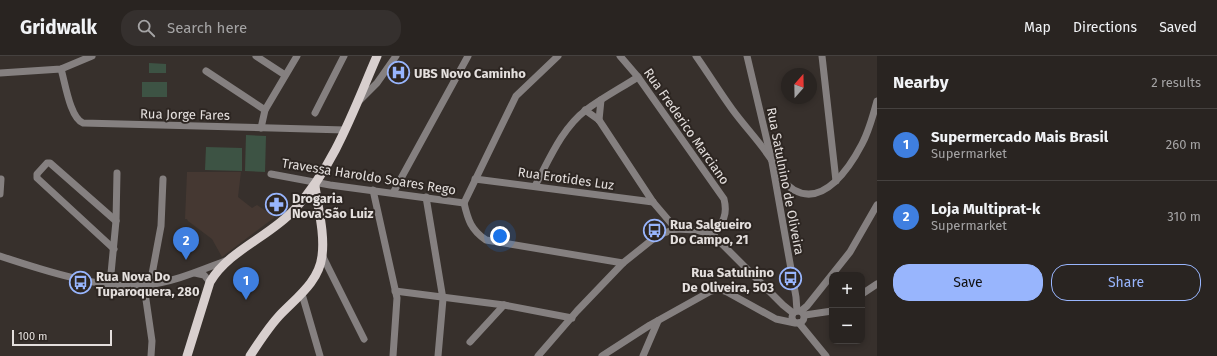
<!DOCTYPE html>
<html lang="en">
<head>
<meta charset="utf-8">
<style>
  :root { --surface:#292421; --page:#35302e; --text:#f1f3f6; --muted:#a5a4a5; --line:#45413f; --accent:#98b5fd }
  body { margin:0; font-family:"Fira Sans",sans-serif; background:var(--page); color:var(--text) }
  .controls { position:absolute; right:12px; bottom:12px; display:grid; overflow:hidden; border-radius:8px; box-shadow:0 2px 6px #0003 }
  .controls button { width:36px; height:36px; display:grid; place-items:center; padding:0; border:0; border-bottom:1px solid var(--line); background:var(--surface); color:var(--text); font:20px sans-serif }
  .compass { position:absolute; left:781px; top:12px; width:36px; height:36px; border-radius:50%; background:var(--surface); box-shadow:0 2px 6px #0003; rotate:20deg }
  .scale { position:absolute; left:12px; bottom:10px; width:100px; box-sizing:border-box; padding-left:4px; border:2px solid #e4dfdd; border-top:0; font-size:11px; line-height:14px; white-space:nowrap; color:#e4dfdd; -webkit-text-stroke:3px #2d2622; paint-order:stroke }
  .you { position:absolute; left:500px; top:180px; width:14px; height:14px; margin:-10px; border:3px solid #fff; border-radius:50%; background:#1a73e8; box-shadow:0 0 0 6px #1a73e833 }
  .badge { display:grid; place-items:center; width:26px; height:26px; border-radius:50%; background:var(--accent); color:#fff; font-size:13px; font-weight:700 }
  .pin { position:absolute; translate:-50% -33px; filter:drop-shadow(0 1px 2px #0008) }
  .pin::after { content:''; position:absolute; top:21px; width:14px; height:12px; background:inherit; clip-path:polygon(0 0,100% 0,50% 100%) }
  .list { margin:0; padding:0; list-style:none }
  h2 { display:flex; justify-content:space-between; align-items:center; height:52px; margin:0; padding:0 16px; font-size:17px }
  h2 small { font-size:13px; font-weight:400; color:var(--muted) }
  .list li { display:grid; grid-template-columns:26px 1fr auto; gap:12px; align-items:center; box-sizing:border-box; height:72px; padding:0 16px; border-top:1px solid var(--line) }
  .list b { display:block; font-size:15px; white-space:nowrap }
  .list p { margin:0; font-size:13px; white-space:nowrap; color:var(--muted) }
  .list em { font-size:13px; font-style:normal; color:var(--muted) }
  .actions { display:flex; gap:8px; padding:12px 16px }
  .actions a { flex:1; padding:9px 0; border:1px solid var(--accent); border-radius:16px; text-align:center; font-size:14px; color:var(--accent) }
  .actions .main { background:var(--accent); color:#111 }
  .icon { flex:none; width:22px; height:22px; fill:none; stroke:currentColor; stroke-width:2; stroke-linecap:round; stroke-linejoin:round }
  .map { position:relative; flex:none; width:877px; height:300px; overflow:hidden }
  header { display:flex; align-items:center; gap:24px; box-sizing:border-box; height:56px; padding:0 20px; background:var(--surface); border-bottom:1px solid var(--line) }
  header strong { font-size:19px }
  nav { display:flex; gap:22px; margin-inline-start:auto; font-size:14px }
  .search { width:280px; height:36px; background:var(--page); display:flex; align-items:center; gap:10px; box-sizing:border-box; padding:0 14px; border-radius:16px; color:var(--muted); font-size:15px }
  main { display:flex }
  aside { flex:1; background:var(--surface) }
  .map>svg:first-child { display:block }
  .built { fill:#453832 }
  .green { fill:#3d5344 }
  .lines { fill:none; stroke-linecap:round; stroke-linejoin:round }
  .minor { stroke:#858080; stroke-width:7 }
  .major { stroke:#d8cfce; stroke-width:9 }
  .labels { text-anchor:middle; stroke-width:4; stroke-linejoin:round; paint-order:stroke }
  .poi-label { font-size:13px; font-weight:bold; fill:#e4dfdd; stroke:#2d2622; text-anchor:start }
  .street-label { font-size:13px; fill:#e4dfdd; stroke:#2d2622 }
</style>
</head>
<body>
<header>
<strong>Gridwalk</strong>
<div class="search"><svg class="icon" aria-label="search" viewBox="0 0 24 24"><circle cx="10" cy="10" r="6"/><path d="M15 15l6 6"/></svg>Search here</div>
<nav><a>Map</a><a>Directions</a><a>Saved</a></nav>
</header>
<main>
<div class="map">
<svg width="877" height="300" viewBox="0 0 877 300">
  <rect width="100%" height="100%" fill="#37302c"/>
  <path class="built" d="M187,116H241L238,141L252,152L257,149L275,161L222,201L212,183L188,165L187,163H185Z"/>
  <g class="green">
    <path d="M149,7L166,8V17H149Z"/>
    <rect x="142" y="26" width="25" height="15"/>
    <path d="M246,79L266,80L265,116L245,115Z"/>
    <path d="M206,91L242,92V115L205,114Z"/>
  </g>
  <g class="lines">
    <g class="minor">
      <path d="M256,0L285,19"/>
      <path d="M620,0L638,21L724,143C728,159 723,166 713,179"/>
      <path d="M696,0C708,17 719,35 732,53C745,71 761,87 773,106C779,116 783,128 794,134C824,151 850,111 862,88C869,75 873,60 877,45"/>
      <path d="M747,0L772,106L796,241L797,255"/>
      <path d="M822,0L836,125"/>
      <path d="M61,13C65,26 70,62 83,67L345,74"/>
      <path d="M206,15L265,54"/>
      <path d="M0,17L61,13L92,0"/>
      <path d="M360,44L377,27L396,0"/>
      <path d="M585,54L599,64L653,146L676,173"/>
      <path d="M315,57L344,0"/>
      <path d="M599,64L601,44"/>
      <path d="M261,72L265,54L297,0"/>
      <path d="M271,118L330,129L464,147"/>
      <path d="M475,123L653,146"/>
      <path d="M535,130C549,104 562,72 586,54C602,42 621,32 638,21"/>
      <path d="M373,134L397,242L393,300"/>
      <path d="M393,137L468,0"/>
      <path d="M0,138L1,123"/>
      <path d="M426,141L443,243L438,300"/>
      <path d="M464,147C468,164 471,174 486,184L623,207"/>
      <path d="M464,147L516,40L558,0"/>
      <path d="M114,193L37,122V118L47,107H50L116,165"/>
      <path d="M322,199L364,283"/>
      <path d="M0,200C39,213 106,235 146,229C175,226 201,214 228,204"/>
      <path d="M195,217L204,219L210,226"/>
      <path d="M110,228L116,165L117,117"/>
      <path d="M150,229L161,170L163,123"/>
      <path d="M144,230L152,285L151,300"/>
      <path d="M395,235L504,249L572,262"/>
      <path d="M302,238L320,300"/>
      <path d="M862,238L877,228"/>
      <circle cx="798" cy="261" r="6"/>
      <path d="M801,255L807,250L850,196L877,149"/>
      <path d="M805,259L832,255"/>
      <path d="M799,267L826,300"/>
      <path d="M470,286L504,249"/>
      <path d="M538,300L577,255L623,207L658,179L676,173L696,174L713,179L783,249L793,257"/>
      <path d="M602,300L650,269L711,235L719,233L727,236L776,263L795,267"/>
      <path d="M643,300L658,265"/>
    </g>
    <g class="major">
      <path d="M187,300L210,226C229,194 269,181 294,154C334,111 354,53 377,0"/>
      <path d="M250,300C259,286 268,272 279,260C296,242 319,226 322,200C325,178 318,152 315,130"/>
    </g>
  </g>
  <defs>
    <symbol id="hospital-ring" viewBox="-11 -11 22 22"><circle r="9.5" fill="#2d2622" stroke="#98b5fd" stroke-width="1.5"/><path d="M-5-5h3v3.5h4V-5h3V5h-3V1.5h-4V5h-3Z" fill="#98b5fd"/></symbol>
    <symbol id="pharmacy-ring" viewBox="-11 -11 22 22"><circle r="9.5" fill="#2d2622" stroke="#98b5fd" stroke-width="1.5"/><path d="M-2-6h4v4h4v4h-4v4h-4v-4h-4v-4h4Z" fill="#98b5fd"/></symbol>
    <symbol id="bus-ring" viewBox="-11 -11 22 22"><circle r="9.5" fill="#2d2622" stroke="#98b5fd" stroke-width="1.5"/><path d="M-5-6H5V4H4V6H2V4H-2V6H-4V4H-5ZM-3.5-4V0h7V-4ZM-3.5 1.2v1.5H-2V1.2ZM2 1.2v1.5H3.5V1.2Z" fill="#98b5fd"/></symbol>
  </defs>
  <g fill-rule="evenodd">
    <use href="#hospital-ring" x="386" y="4" width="25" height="25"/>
    <use href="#pharmacy-ring" x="264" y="136" width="25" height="25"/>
    <use href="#bus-ring" x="642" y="162" width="25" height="25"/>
    <use href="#bus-ring" x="778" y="210" width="25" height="25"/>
    <use href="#bus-ring" x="68" y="214" width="25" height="25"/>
  </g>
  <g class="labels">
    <g class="poi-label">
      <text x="414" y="22">UBS Novo Caminho</text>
      <text x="292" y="147">Drogaria<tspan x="292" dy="15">Nova São Luiz</tspan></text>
      <text x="670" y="173">Rua Salgueiro<tspan x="670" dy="15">Do Campo, 21</tspan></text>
      <text x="774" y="221" text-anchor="end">Rua Satulnino<tspan x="774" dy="15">De Oliveira, 503</tspan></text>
      <text x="96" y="225">Rua Nova Do<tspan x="96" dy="15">Tuparoquera, 280</tspan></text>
    </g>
    <g class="street-label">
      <text transform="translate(185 58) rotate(1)" y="5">Rua Jorge Fares</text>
      <text transform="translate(687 70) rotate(55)" y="5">Rua Frederico Marciano</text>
      <text transform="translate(369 120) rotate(9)" y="5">Travessa Haroldo Soares Rego</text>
      <text transform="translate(566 122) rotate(8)" y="5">Rua Erotides Luz</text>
      <text transform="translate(786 125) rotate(79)" y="5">Rua Satulnino de Oliveira</text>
    </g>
  </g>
</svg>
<div class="controls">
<button>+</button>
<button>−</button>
</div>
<svg class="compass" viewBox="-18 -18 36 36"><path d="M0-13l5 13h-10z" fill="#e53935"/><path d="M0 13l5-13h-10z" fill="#a5a4a5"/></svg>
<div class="scale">100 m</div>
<div class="you"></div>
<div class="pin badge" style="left:246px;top:244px;background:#3f7fe0">1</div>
<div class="pin badge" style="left:186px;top:204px;background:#3f7fe0">2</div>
</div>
<aside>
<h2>Nearby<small>2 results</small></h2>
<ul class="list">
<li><span class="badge" style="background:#3f7fe0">1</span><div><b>Supermercado Mais Brasil</b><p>Supermarket</p></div><em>260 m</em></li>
<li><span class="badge" style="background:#3f7fe0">2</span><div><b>Loja Multiprat-k</b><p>Supermarket</p></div><em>310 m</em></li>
</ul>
<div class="actions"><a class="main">Save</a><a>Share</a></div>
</aside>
</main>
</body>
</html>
